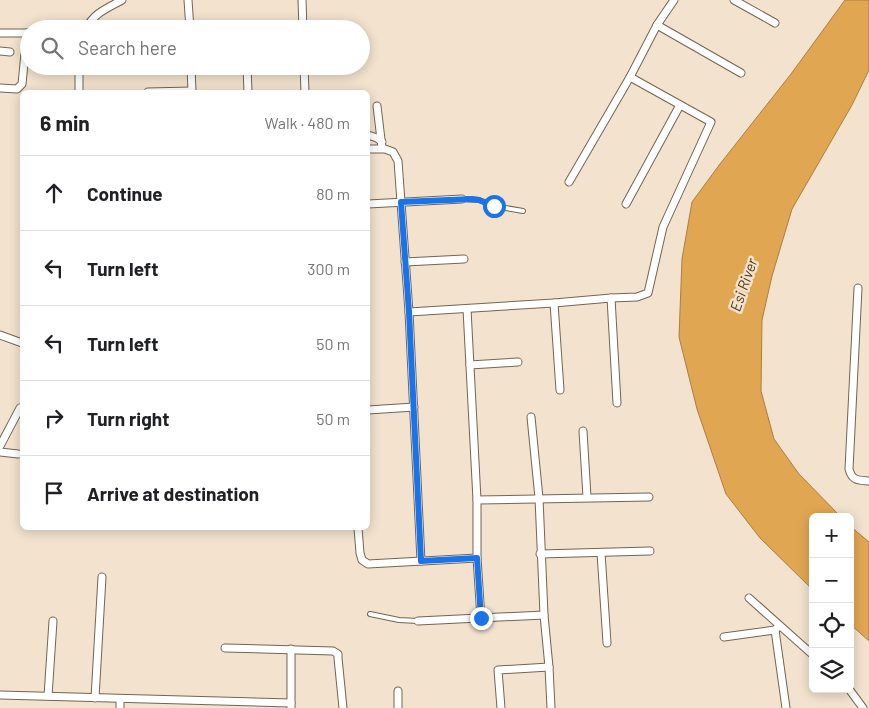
<!DOCTYPE html>
<html lang="en">
<head>
<meta charset="utf-8">
<style>
  :root { --surface:#fff; --page:#f2f2f2; --text:#202124; --muted:#757577; --line:#e0e0e0 }
  body { margin:0; font-family:Barlow,sans-serif; background:var(--page); color:var(--text) }
  .controls { position:absolute; right:15px; bottom:15px; display:grid; overflow:hidden; border-radius:8px; box-shadow:0 2px 12px #0003 }
  .controls button { width:45px; height:45px; display:grid; place-items:center; padding:0; border:0; border-bottom:1px solid var(--line); background:var(--surface); color:var(--text); font:25px sans-serif }
  .stop { position:absolute; width:15px; height:15px; margin:-11px; border:4px solid #1a73e8; border-radius:50%; background:#fff }
  .stop.end { background:#1a73e8; border-color:#fff; box-shadow:0 1px 5px #0008 }
  .list { margin:0; padding:0; list-style:none }
  h2 { display:flex; justify-content:space-between; align-items:center; height:65px; margin:0; padding:0 20px; font-size:21px }
  h2 small { font-size:16px; font-weight:400; color:var(--muted) }
  .list li { display:grid; grid-template-columns:32px 1fr auto; gap:15px; align-items:center; box-sizing:border-box; height:75px; padding:0 20px; border-top:1px solid var(--line) }
  .list b { display:block; font-size:19px; white-space:nowrap }
  .list em { font-size:16px; font-style:normal; color:var(--muted) }
  .icon { flex:none; width:28px; height:28px; fill:none; stroke:currentColor; stroke-width:2; stroke-linecap:round; stroke-linejoin:round }
  .map { position:relative; flex:none; width:869px; height:708px; overflow:hidden }
  .search { position:absolute; background:var(--surface); box-shadow:0 2px 12px #0003; left:20px; top:20px; width:350px; height:55px; display:flex; align-items:center; gap:12px; box-sizing:border-box; padding:0 18px; border-radius:28px; color:var(--muted); font-size:19px }
  .panel { position:absolute; background:var(--surface); box-shadow:0 2px 12px #0003; left:20px; top:90px; width:350px; height:440px; border-radius:8px }
  .map>svg:first-child { display:block }
  .water { fill:#e1a652; stroke:#aa7f42 }
  .lines { fill:none; stroke-linecap:round; stroke-linejoin:round }
  .service-casing { stroke:#736553; stroke-width:6 }
  .minor-casing { stroke:#736553; stroke-width:9 }
  .service { stroke:#fff; stroke-width:4 }
  .minor { stroke:#fff; stroke-width:7 }
  .route { stroke:#1a73e8; stroke-width:6 }
  .labels { text-anchor:middle; stroke-width:5; stroke-linejoin:round; paint-order:stroke }
  .water-label { font-size:15px; font-style:italic; fill:#523916; stroke:#f2e2ce }
</style>
</head>
<body>
<div class="map">
<svg width="869" height="708" viewBox="0 0 869 708">
  <rect width="100%" height="100%" fill="#f2e2ce"/>
  <g class="water">
    <path d="M845,0H869V70L852,105L792,209L772,276L762,320L761,391L774,439L799,474L841,517H813V590L760,538L726,494L697,409L679,337L682,259L692,202L720,164L791,74Z"/>
    <path d="M850,526L869,542V641L850,624Z"/>
  </g>
  <g class="lines">
    <defs>
      <g id="service">
        <path d="M462,199L479,200L494,206L523,211"/>
        <path d="M370,614L399,620L418,621"/>
      </g>
      <g id="minor">
        <path d="M188,0L190,29"/>
        <path d="M302,0L303,29"/>
        <path d="M734,0L775,23"/>
        <path d="M657,25L741,73"/>
        <path d="M87,29C91,14 110,7 122,0"/>
        <path d="M0,33H29"/>
        <path d="M0,51L10,52"/>
        <path d="M79,66V92"/>
        <path d="M191,66L192,92"/>
        <path d="M247,66L248,92"/>
        <path d="M304,66L305,92"/>
        <path d="M0,88L17,89L22,84L27,33"/>
        <path d="M148,92L192,91"/>
        <path d="M377,106L382,148"/>
        <path d="M368,135L377,138L382,142"/>
        <path d="M368,149H385L393,152L398,161L409,312L421,561"/>
        <path d="M569,182L630,77L657,25L674,0"/>
        <path d="M368,204L462,199"/>
        <path d="M626,204L680,105"/>
        <path d="M405,262L464,259"/>
        <path d="M858,288L849,469C852,481 858,480 869,481"/>
        <path d="M611,298L617,403"/>
        <path d="M554,303L560,390"/>
        <path d="M467,309L477,500V558L481,618"/>
        <path d="M409,312L554,303L611,298L637,297L648,293L663,227L711,122L630,77"/>
        <path d="M0,335L22,343"/>
        <path d="M470,365L518,362"/>
        <path d="M368,410L414,407"/>
        <path d="M531,417L539,498L544,615L549,667L551,708"/>
        <path d="M583,431L587,497"/>
        <path d="M0,446L20,408"/>
        <path d="M0,452L18,454"/>
        <path d="M477,500L649,497"/>
        <path d="M358,528L360,553L362,560L368,564L477,558"/>
        <path d="M601,553L607,643"/>
        <path d="M540,554L650,551"/>
        <path d="M749,598L813,655"/>
        <path d="M418,621L544,615"/>
        <path d="M775,630L786,708"/>
        <path d="M724,637L775,630L777,628"/>
        <path d="M225,648L333,651L338,654V658L343,708"/>
        <path d="M849,689L863,708"/>
        <path d="M398,691V708"/>
        <path d="M0,695L291,703"/>
        <path d="M48,696L53,621"/>
        <path d="M95,698L102,577"/>
        <path d="M120,699V708"/>
        <path d="M291,708V649"/>
        <path d="M501,708L498,670L549,667"/>
      </g>
    </defs>
    <use href="#service" class="service-casing"/>
    <use href="#minor" class="minor-casing"/>
    <use href="#service" class="service"/>
    <use href="#minor" class="minor"/>
  </g>
  <g class="lines">
    <path class="route" d="M481,618L477,558L421,561L409,312L401,202L472,199L479,200L494,206"/>
  </g>
  <g class="labels">
    <g class="water-label">
      <text transform="translate(744 285) rotate(-71)" y="5">Esi River</text>
    </g>
  </g>
</svg>
<div class="controls">
<button>+</button>
<button>−</button>
<button><svg class="icon" aria-label="locate" viewBox="0 0 24 24"><circle cx="12" cy="12" r="6"/><path d="M12 2v4M12 18v4M2 12h4M18 12h4"/></svg></button>
<button><svg class="icon" aria-label="layers" viewBox="0 0 24 24"><path d="M12 4l9 5-9 5-9-5zM3 14l9 5 9-5"/></svg></button>
</div>
<div class="stop" style="left:494px;top:206px"></div>
<div class="stop end" style="left:481px;top:618px"></div>
<div class="search"><svg class="icon" aria-label="search" viewBox="0 0 24 24"><circle cx="10" cy="10" r="6"/><path d="M15 15l6 6"/></svg>Search here</div>
<section class="panel">
<h2>6 min<small>Walk · 480 m</small></h2>
<ul class="list">
<li><svg class="icon" aria-label="ahead" viewBox="0 0 24 24"><path d="M12 20V5M6 11l6-6 6 6"/></svg><div><b>Continue</b></div><em>80 m</em></li>
<li><svg class="icon" aria-label="left" viewBox="0 0 24 24"><path d="M17 20v-9H6M10 6l-5 5 5 5"/></svg><div><b>Turn left</b></div><em>300 m</em></li>
<li><svg class="icon" aria-label="left" viewBox="0 0 24 24"><path d="M17 20v-9H6M10 6l-5 5 5 5"/></svg><div><b>Turn left</b></div><em>50 m</em></li>
<li><svg class="icon" aria-label="right" viewBox="0 0 24 24"><path d="M7 20v-9h11M14 6l5 5-5 5"/></svg><div><b>Turn right</b></div><em>50 m</em></li>
<li><svg class="icon" aria-label="arrive" viewBox="0 0 24 24"><path d="M6 21V4h12l-3 4 3 4H6"/></svg><div><b>Arrive at destination</b></div></li>
</ul>
</section>
</div>
</body>
</html>
